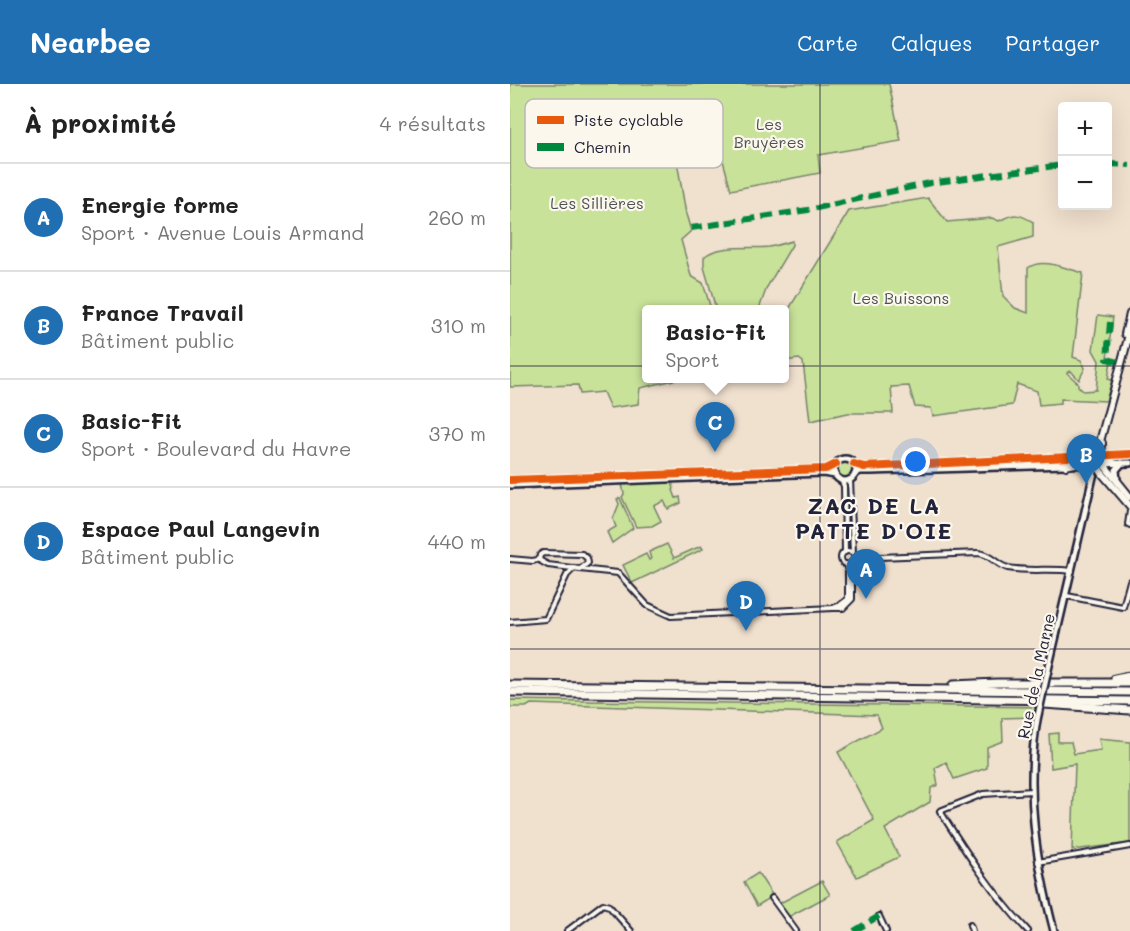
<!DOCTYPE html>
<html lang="fr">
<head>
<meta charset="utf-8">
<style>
  :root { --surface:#fff; --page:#f6f6f6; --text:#222; --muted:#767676; --line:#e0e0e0; --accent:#1f6fb2 }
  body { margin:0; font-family:Mali,sans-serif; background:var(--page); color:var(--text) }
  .controls { position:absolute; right:18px; top:18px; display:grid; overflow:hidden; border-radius:6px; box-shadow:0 6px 24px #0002 }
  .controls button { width:54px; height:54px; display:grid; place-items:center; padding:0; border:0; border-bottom:2px solid var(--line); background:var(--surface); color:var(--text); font:30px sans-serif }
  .you { position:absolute; left:406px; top:378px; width:21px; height:21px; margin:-15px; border:4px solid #fff; border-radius:50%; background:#1a73e8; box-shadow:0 0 0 9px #1a73e833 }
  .badge { display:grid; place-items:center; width:39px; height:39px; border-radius:50%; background:var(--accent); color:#fff; font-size:20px; font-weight:700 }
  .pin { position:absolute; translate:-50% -50px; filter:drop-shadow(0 2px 3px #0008) }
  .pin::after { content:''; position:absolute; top:32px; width:21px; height:18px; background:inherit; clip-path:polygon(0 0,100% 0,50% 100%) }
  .popup { position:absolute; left:132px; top:221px; width:147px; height:78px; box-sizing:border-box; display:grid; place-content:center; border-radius:6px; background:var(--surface); filter:drop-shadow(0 2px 4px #0005); font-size:20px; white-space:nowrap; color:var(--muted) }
  .popup b { font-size:22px; color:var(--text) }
  .popup::after { content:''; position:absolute; left:50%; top:100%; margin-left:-12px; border:12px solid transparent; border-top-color:var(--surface) }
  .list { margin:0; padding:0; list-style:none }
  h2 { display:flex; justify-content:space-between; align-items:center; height:78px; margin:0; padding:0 24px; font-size:26px }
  h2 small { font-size:20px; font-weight:400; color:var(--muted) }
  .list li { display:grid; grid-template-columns:39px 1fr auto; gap:18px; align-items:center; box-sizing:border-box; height:108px; padding:0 24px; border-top:2px solid var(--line) }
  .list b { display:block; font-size:22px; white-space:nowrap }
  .list p { margin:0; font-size:20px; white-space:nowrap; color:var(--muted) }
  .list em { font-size:20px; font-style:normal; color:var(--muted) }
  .map { position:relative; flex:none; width:620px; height:847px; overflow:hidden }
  header { display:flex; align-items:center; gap:36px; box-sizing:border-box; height:84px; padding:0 30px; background:var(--accent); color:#fff }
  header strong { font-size:28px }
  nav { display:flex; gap:33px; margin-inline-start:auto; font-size:21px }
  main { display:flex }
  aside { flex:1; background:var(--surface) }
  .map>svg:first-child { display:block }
  .green { fill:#c8e299; stroke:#75826a; stroke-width:1.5 }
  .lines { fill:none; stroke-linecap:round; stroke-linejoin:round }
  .street-casing { stroke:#22223b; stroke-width:8 }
  .secondary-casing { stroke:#22223b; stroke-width:10 }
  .primary-casing { stroke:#22223b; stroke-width:10 }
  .highway-casing { stroke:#22223b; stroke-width:11 }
  .street { stroke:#fbf7ec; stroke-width:4 }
  .secondary { stroke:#fbf7ec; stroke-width:5 }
  .primary { stroke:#fbf7ec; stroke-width:6 }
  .highway { stroke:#fbf7ec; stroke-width:7 }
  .secondary-bridge-casing { stroke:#22223b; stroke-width:10; stroke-linecap:butt }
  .secondary-bridge { stroke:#fbf7ec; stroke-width:5 }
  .quiet { stroke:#00873e; stroke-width:6; stroke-dasharray:12 6; stroke-linecap:butt }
  .cycleway-casing { stroke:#fbf7ec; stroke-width:11 }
  .cycleway { stroke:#e8590c; stroke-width:8 }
  .grid { fill:none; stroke:#22223b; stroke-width:1.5; stroke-opacity:0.55 }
  .labels { text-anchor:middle; stroke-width:4.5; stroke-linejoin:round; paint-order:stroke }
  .park-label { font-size:16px; fill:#4c5252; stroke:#fbf7ec }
  .street-label { font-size:16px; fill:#22223b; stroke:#fbf7ec }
  .district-label { font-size:22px; font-weight:bold; letter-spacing:1.5px; fill:#22223b; stroke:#fbf7ec }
  .key { fill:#fbf7ec; stroke:#bab7b7; stroke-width:1.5 }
  .key-label { font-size:16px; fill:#22223b }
</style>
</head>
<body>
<header>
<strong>Nearbee</strong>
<nav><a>Carte</a><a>Calques</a><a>Partager</a></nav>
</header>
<main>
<aside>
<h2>À proximité<small>4 résultats</small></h2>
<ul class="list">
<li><span class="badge">A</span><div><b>Energie forme</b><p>Sport · Avenue Louis Armand</p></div><em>260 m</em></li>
<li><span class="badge">B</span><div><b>France Travail</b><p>Bâtiment public</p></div><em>310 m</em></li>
<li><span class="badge">C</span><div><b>Basic-Fit</b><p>Sport · Boulevard du Havre</p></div><em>370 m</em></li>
<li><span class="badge">D</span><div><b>Espace Paul Langevin</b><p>Bâtiment public</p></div><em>440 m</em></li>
</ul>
</aside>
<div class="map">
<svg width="620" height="847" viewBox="0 0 620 847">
  <rect width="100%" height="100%" fill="#f0e0ce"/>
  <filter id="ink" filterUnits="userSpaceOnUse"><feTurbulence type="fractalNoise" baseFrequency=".0167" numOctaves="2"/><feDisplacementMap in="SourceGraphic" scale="12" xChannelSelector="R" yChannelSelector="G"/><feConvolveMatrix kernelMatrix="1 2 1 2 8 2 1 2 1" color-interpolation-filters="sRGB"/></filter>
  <g filter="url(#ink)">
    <g class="green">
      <path d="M0,0H379L391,57L308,71L310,89L221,106L197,18L160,36L176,130L181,147L171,156L181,192L193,199L201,225L136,226V294L168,295L130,304L128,320L100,324L93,308L70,310L68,301L0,303Z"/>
      <path d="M418,114L437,138L482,134L489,137C505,129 508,129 523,138V153L488,163L493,212L505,224L518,229V184C532,173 557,185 573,189L563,273L571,276L575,284L569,296L561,287L557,289L568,299V302L573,307L586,306L589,277L583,266L588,231L603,233L597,274L601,277L598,295L602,296L596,317L551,315V319L529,321L527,307L507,300L502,321L423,332L421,324L405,323L399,302L381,303L383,329H338L300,337L293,278L289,275L274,277V233L339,127Z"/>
      <path d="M282,157V161L257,203L249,225H206L194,183V173C208,160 240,165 259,163C266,162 274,159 282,157Z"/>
      <circle cx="335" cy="386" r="8"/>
      <path d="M162,398L164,405L163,406L166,414L170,413L171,419L158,425L154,417L144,422L151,437L142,442L126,443L112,413L114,410L112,400Z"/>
      <path d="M110,414L123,444L102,459L97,448L106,443L103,435L109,420L107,415Z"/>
      <path d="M157,460L164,474L191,462L193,465L122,499L113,481L136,470L139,476L141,475L139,468Z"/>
      <path d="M0,616L529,623L527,633L492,634L493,657L477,663V684L444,695L436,678L425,684L428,701L421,704L420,718L375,745L389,773L347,793L327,758L364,736L328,668L372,644L367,631L21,620L16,623H0Z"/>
      <path d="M548,649V658H561L564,670L591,666L589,655L620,658V759L562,766L565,680L541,684L539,650Z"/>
      <path d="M248,789L263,812L247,822L234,798Z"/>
      <path d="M312,797L320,811L278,833L268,820Z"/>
    </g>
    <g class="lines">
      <defs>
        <g id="street">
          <path d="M340,395L343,469"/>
          <path d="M331,396L334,402L335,468"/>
          <path d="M620,427L618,440L620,441"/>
          <circle cx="338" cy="474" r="7"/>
          <path d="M33,469L72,470L77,474L78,479L70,485L38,481L29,476L30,471Z"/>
          <path d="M345,474L468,469C481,470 486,481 498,484C519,488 541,484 562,487"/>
          <path d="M0,475L23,477L29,475"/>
          <path d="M336,480L338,486V515L330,521L323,524H333L342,515V479"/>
          <path d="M70,485L108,489L137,521L161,532L323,524"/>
          <path d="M557,512L613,523L620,497"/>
          <path d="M0,538L36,535L57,491L64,484"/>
          <path d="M528,778L620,762"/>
          <path d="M262,814L286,847"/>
          <path d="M369,832L376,847"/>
          <path d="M460,841L462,847"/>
          <path d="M57,847L93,820L99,822L121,847"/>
          <path d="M518,847C483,810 457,770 430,727L473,710L522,707"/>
        </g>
        <g id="secondary">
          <circle cx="335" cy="386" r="11"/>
          <path d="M344,380L354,383L620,370"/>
          <path d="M345,390L350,387H361L620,379"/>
          <path d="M0,396L316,385L326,380"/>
          <path d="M607,396L606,386L612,379"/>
          <path d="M0,401L313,389L325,391"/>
          <path d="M538,586L586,380"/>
          <path d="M527,636C515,707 526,778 544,847"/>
        </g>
        <g id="primary">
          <path d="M620,247L585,376L591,388L620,422"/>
          <path d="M615,250L620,230"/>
          <path d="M592,359L591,377L620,413"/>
          <path d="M589,378L617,370"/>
          <path d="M556,382L587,374"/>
        </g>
        <g id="highway">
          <path d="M605,595L620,592"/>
          <path d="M0,601L620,608"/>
          <path d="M443,601L487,599H620"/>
          <path d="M0,608L620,617"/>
          <path d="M534,620L620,626"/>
        </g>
      </defs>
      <use href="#street" class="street-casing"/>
      <use href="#secondary" class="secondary-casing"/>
      <use href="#primary" class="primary-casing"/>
      <use href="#highway" class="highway-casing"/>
      <use href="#street" class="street"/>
      <use href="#secondary" class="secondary"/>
      <use href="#primary" class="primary"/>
      <use href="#highway" class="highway"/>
      <defs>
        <path id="secondary-bridge" d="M527,636L538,586"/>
      </defs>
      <use href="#secondary-bridge" class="secondary-bridge-casing"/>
      <use href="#secondary-bridge" class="secondary-bridge"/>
      <g class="quiet">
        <path d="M598,80L620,81"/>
        <path d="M181,144L298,126L420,99L552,81"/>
        <path d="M600,238L597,275L609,278"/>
        <path d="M344,847L369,832"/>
      </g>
      <defs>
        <g id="cycleway">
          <path d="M344,380L354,383L620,370"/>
          <path d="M0,396L316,385L326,380"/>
        </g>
      </defs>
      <use href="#cycleway" class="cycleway-casing"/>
      <use href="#cycleway" class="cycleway"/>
    </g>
  </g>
  <path class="grid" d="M310,0V847M0,282H620M0,565H620"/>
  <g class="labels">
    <g class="park-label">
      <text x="259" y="46">Les<tspan x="259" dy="18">Bruyères</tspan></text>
      <text x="87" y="125">Les Sillières</text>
      <text x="391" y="220">Les Buissons</text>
    </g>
    <g class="street-label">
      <text transform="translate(526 592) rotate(-78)" y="6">Rue de la Marne</text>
    </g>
    <g class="district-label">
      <text x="364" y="430">ZAC DE LA<tspan x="364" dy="25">PATTE D'OIE</tspan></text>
    </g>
  </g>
  <rect x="15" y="15" width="198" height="69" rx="9" class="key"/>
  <rect x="27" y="32" width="27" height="8" fill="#e8590c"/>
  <rect x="27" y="59" width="27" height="8" fill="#00873e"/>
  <g class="key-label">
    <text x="64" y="42">Piste cyclable</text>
    <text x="64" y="69">Chemin</text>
  </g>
</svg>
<div class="controls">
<button>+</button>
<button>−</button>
</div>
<div class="you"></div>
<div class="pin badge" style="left:356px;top:515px">A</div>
<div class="pin badge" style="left:576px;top:400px">B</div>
<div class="pin badge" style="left:205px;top:368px">C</div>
<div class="popup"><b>Basic-Fit</b>Sport</div>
<div class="pin badge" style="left:236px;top:547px">D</div>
</div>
</main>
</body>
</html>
